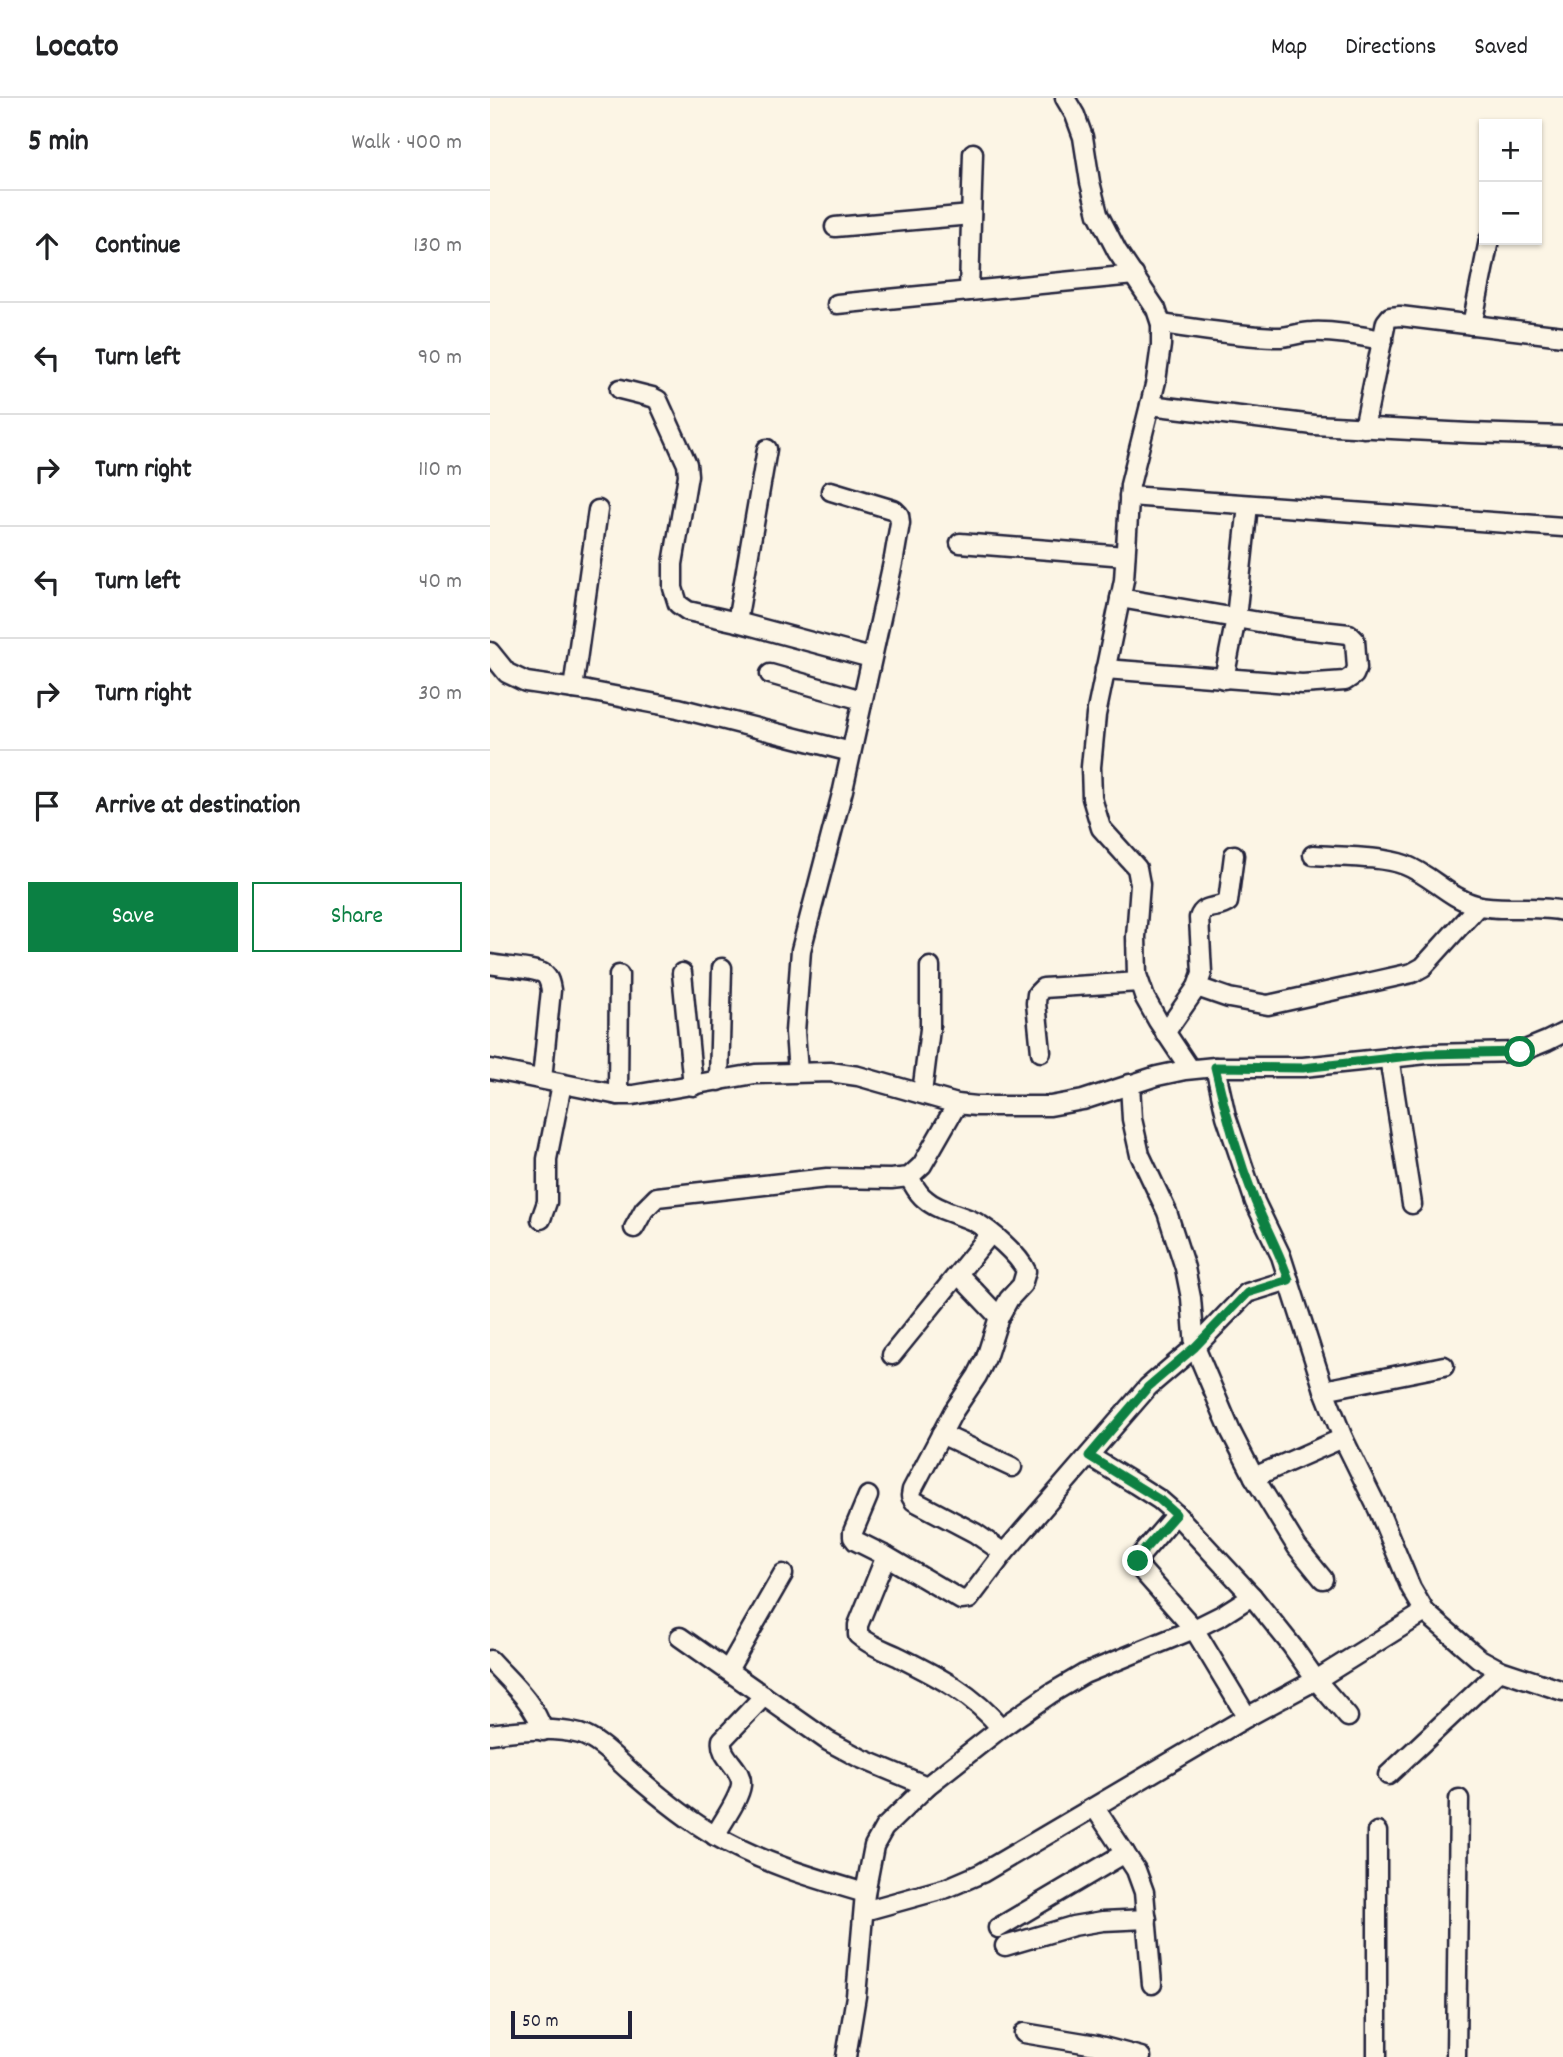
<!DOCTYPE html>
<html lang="en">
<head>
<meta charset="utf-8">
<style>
  :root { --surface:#fff; --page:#f6f6f6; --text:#202124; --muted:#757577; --line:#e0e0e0; --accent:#0b8043 }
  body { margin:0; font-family:Dekko,sans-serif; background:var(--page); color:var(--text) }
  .controls { position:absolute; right:21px; top:21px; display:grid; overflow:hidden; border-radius:0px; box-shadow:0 2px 5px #0004 }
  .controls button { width:63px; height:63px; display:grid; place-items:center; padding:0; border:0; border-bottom:2px solid var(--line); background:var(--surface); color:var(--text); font:35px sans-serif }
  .scale { position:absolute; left:21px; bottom:18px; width:121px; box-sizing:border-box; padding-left:7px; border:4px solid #22223b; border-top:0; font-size:19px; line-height:24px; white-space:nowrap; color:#22223b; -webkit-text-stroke:5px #fcf5e5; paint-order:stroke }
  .stop { position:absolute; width:21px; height:21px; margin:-16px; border:5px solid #0b8043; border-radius:50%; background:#fff }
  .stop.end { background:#0b8043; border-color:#fff; box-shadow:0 2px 7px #0008 }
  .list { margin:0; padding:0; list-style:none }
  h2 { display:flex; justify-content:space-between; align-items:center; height:91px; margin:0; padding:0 28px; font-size:30px }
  h2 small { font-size:23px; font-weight:400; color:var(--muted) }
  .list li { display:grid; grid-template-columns:46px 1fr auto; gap:21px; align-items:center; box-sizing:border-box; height:112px; padding:0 28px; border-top:2px solid var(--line) }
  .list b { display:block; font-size:26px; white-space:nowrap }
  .list em { font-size:23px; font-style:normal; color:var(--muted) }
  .actions { display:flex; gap:14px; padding:21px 28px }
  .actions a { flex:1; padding:16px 0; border:2px solid var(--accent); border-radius:0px; text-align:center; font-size:24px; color:var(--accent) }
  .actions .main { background:var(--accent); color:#fff }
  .icon { flex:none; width:38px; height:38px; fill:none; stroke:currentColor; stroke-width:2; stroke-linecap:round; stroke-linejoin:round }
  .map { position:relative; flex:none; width:1073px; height:1959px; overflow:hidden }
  header { display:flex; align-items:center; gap:42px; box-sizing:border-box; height:98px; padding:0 35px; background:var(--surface); border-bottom:2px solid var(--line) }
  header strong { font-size:33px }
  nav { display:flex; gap:38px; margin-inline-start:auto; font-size:24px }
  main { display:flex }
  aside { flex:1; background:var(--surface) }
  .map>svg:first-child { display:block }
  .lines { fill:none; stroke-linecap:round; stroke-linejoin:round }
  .minor-casing { stroke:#22223b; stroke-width:23 }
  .minor { stroke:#fcf5e5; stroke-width:18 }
  .route { stroke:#0b8043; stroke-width:9 }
</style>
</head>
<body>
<header>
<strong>Locato</strong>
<nav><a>Map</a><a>Directions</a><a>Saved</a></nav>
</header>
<main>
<aside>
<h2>5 min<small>Walk · 400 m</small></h2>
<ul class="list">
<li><svg class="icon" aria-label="ahead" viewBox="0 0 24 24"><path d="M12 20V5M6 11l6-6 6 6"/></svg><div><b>Continue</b></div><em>130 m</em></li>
<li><svg class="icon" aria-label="left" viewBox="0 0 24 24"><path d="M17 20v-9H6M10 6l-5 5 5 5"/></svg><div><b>Turn left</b></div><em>90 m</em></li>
<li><svg class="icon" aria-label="right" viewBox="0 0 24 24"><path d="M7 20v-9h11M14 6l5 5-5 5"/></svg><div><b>Turn right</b></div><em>110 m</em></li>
<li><svg class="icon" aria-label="left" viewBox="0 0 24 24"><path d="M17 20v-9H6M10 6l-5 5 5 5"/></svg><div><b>Turn left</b></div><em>40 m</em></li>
<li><svg class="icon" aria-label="right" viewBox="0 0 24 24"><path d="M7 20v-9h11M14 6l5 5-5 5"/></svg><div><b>Turn right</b></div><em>30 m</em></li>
<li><svg class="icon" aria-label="arrive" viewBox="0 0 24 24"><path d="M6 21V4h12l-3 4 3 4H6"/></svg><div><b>Arrive at destination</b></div></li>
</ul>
<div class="actions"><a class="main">Save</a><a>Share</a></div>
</aside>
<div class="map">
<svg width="1073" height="1959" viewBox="0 0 1073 1959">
  <rect width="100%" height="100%" fill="#fcf5e5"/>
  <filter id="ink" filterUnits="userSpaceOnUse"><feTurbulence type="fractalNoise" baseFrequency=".0143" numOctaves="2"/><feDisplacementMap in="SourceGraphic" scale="14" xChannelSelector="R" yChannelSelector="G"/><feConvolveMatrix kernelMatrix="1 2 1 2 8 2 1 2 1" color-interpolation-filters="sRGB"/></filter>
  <g filter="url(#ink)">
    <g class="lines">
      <defs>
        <g id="minor">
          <path d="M575,0L585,17L593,39L600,84L608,116L627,153L666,211L671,226V247L666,283L640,387L634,482L606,617L601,669L602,700L611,730L647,770L650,786L646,839L647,877L655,900L668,923L700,971"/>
          <path d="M345,129L481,117"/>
          <path d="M479,193L483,55"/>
          <path d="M347,206L644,177"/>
          <path d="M671,226C709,231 747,238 785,239C798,240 810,234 822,234C846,233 870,238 893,242"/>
          <path d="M982,227L999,142"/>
          <path d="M130,291L162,299L168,302L197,366L198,377L183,466V490L188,506L198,513L247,524L381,560"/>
          <path d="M660,307L824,327L979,335L1073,338"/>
          <path d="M874,330L896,224L900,219L910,218L1073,238"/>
          <path d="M639,398L1073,429"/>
          <path d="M470,445L635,458"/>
          <path d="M247,524L277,351"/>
          <path d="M0,554L17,575L36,584L98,593L188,610L361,654"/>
          <path d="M615,571L812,586L855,583L864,577L867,570L865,542L859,536L804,530L630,500"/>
          <path d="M280,576L372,602"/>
          <path d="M734,581L746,520L758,407"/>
          <path d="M83,591L108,412"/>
          <path d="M823,757C850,759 891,758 915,767C941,777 959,800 986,807C1013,814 1044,806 1073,813"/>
          <path d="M0,866C12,869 45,870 54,876C59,880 60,886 61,892L52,981"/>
          <path d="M192,875L203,988"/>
          <path d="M707,889L739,900L778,907L922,875L933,869L988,808"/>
          <path d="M675,935L707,889L712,875L709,820C714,805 728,812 738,804L744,757"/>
          <path d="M551,954L546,905L547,896L553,890L649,884"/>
          <path d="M899,959L922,1106"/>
          <path d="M725,969L736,1018L765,1104L791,1158L834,1292L853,1340L888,1411L921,1490L935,1514L988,1560L1010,1572L1073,1593"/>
          <path d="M0,971L128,997H143L265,976L340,974L368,978L467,1006L486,1008H560L593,1002L667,978L695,972L725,969H813L937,956L1030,954L1057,943L1073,935"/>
          <path d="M308,974L305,934L311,852L353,692L404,460L410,425L409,417L404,412L341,393"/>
          <path d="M229,983L232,870"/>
          <path d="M640,986L642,1021L650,1057L677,1114L695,1170L701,1200L705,1249L741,1334L764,1379L807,1449L833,1481"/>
          <path d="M432,995L440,931V869"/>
          <path d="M128,997L129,877"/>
          <path d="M419,1079C424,1087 427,1095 435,1101C448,1113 469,1116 485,1124C500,1132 529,1157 536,1173L532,1187L519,1201L509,1219L496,1260L487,1278L463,1314L422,1392L421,1398L424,1403L485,1435L514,1455"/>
          <path d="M51,1121L57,1104V1061L72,986"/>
          <path d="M144,1130L154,1112L167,1099L337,1080L401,1081L419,1079L432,1067L467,1006"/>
          <path d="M469,1177L509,1219"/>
          <path d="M402,1257L501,1135"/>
          <path d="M834,1292L954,1268"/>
          <path d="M451,1336L522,1369"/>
          <path d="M599,1358L645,1386L670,1402L686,1416L762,1498L802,1548L826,1582L858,1619"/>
          <path d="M764,1379L853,1340"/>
          <path d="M378,1398L363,1434V1439L366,1443L396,1458L471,1502L479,1501L514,1455L658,1289L705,1249L757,1195L799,1182"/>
          <path d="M686,1416L650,1458L649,1469L704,1531L757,1619"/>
          <path d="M396,1458L368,1527V1537C379,1547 394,1552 407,1558C447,1578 482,1595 511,1630"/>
          <path d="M190,1539L338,1643L370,1660L437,1688"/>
          <path d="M0,1562C20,1584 44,1604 53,1633"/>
          <path d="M238,1572L293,1476"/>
          <path d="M0,1636C27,1632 64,1629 90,1636C109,1642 126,1661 141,1674C165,1695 199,1723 226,1738C272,1765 324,1780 375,1795"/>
          <path d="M898,1677L1010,1572"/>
          <path d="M605,1710L646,1772L654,1794L662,1886"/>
          <path d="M225,1738C232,1724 249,1702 251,1687C253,1670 229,1660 232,1642L274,1598"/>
          <path d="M374,1813L457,1790L492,1775L757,1619L826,1582L935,1514"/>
          <path d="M508,1830L635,1755"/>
          <path d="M515,1848L583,1828L613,1823L657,1821"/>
          <path d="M534,1935L606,1947L651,1959"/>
          <path d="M356,1959L366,1898L375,1795L384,1748L394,1730L437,1688L511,1630L560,1596L594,1576L704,1531L732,1517L762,1498"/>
          <path d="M887,1959V1734"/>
          <path d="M966,1959L969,1701"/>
        </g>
      </defs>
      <use href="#minor" class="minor-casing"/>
      <use href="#minor" class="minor"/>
    </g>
  </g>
  <g class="lines" filter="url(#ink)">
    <path class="route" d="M648,1463L654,1452L686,1416L670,1402L599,1358L658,1289L705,1249L757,1195L799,1182C790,1155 776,1130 765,1103C748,1059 735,1014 725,969L813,970L937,956L1030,954"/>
  </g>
</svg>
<div class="controls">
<button>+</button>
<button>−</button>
</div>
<div class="scale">50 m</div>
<div class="stop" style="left:1030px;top:954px"></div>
<div class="stop end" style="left:648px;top:1463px"></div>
</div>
</main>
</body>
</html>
